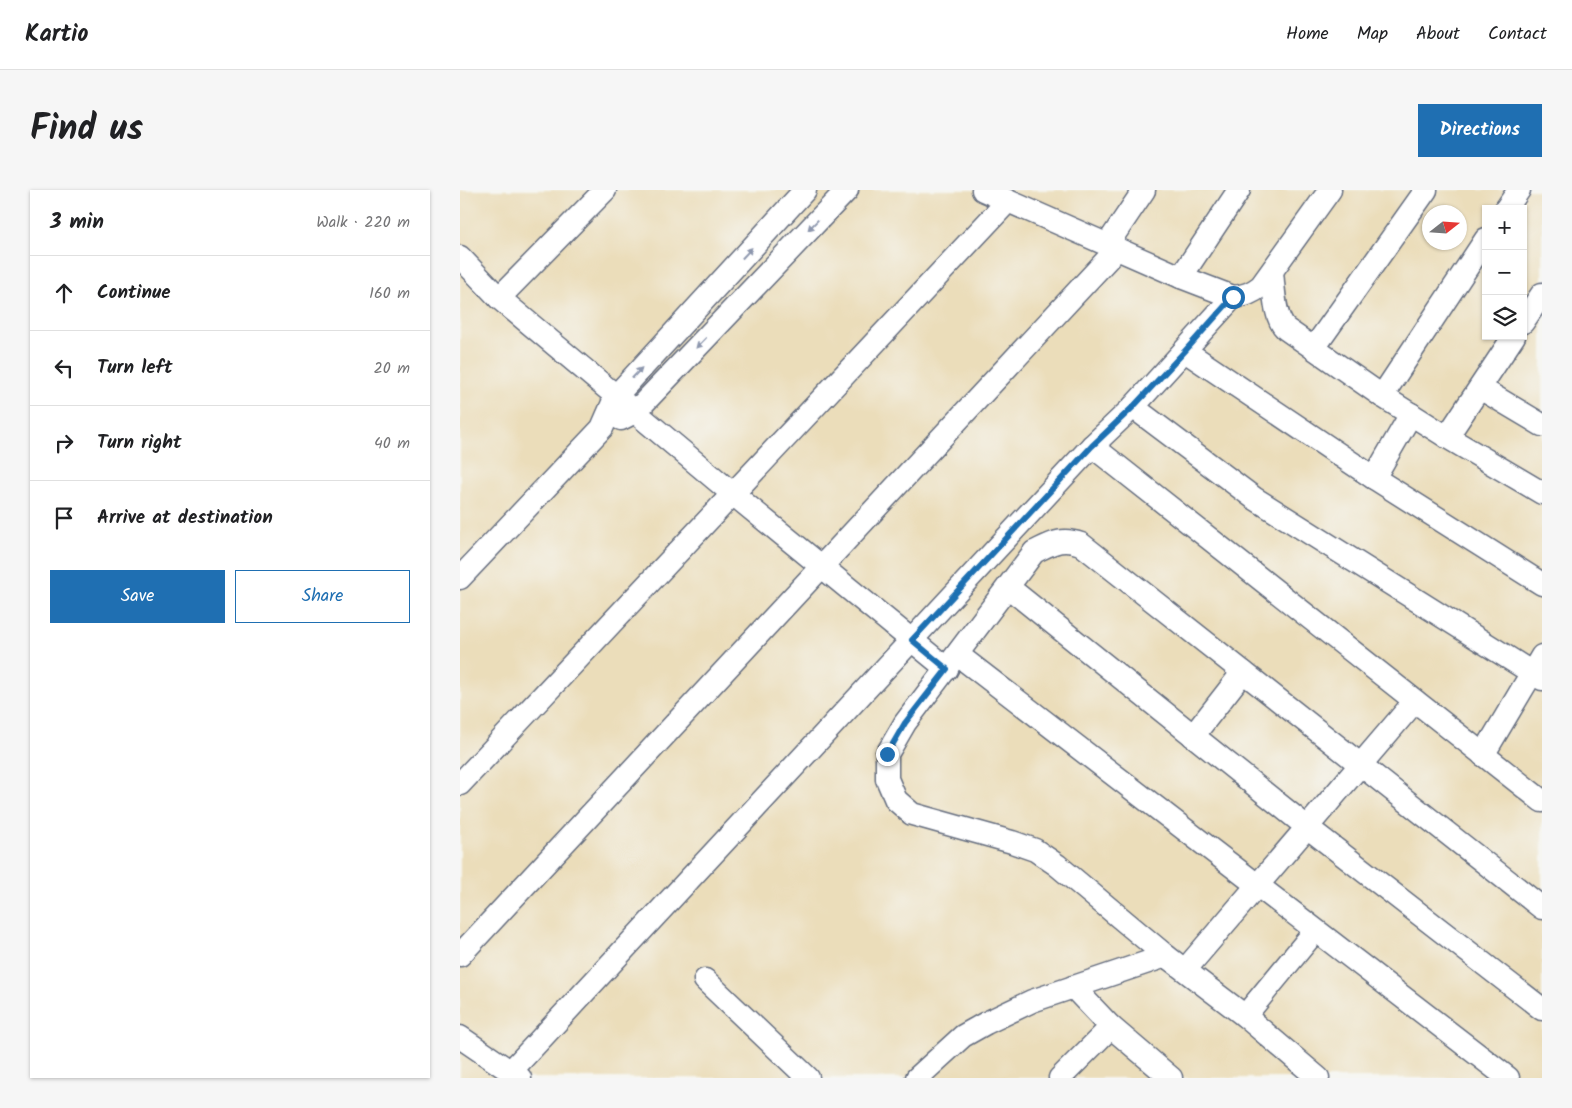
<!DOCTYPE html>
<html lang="en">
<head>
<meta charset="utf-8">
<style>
  :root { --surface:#fff; --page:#f6f6f6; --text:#202124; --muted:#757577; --line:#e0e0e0; --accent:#1f6fb2 }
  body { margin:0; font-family:Kalam,sans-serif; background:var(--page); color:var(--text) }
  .controls { position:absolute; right:15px; top:15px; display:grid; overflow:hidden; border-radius:0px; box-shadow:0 1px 4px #0004 }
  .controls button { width:45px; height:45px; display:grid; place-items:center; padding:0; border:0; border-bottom:1px solid var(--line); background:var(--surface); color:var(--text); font:25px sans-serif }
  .compass { position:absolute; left:962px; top:15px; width:45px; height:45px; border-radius:50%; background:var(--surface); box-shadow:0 1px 4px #0004; rotate:73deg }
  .stop { position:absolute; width:15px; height:15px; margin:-11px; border:4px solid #1f6fb2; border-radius:50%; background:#fff }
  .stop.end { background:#1f6fb2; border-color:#fff; box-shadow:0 1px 5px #0008 }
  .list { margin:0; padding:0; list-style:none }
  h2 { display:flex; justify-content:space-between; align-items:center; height:65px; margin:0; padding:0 20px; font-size:21px }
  h2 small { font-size:16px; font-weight:400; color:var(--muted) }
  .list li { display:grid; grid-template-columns:32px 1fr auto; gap:15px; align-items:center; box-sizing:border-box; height:75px; padding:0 20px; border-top:1px solid var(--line) }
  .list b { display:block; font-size:19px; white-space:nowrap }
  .list em { font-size:16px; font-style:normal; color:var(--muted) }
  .actions { display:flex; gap:10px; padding:15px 20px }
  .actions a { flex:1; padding:11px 0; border:1px solid var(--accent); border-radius:0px; text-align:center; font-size:18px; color:var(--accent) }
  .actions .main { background:var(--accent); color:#fff }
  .icon { flex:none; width:28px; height:28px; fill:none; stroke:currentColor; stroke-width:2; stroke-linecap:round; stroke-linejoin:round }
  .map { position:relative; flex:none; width:1082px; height:888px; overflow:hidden; border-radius:0px }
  header { display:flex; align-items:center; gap:30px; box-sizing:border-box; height:70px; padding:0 25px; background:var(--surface); border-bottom:1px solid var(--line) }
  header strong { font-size:24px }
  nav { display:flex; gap:28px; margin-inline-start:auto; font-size:18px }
  .intro { display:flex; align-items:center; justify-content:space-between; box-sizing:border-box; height:120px; padding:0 30px }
  h1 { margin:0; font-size:35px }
  .button { padding:12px 22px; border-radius:0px; background:var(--accent); color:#fff; font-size:18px; font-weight:700 }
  main { display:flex; gap:30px; padding:0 30px }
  aside { flex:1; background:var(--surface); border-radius:0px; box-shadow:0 1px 4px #0004 }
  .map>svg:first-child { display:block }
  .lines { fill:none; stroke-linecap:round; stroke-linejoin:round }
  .minor-casing { stroke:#646c7e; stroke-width:25 }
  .minor { stroke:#fff; stroke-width:22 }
  .oneway { fill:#8d97ae }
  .route { stroke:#1f6fb2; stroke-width:6 }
</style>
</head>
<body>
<header>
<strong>Kartio</strong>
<nav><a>Home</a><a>Map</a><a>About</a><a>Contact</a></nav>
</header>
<div class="intro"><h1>Find us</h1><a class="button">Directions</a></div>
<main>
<aside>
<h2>3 min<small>Walk · 220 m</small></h2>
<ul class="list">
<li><svg class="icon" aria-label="ahead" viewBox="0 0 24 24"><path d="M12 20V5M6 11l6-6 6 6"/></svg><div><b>Continue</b></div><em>160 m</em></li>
<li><svg class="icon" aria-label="left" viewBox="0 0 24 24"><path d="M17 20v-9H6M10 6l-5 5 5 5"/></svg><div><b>Turn left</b></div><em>20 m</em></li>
<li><svg class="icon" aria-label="right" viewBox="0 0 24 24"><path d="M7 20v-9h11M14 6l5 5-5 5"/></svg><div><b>Turn right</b></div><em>40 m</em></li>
<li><svg class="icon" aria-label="arrive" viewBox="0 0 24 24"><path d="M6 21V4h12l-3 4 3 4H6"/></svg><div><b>Arrive at destination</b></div></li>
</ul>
<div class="actions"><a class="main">Save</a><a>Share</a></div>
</aside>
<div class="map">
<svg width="1082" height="888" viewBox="0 0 1082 888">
  <rect width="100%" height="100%" fill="#f6f6f2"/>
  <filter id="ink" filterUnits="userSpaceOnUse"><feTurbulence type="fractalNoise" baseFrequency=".02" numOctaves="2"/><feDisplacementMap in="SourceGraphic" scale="10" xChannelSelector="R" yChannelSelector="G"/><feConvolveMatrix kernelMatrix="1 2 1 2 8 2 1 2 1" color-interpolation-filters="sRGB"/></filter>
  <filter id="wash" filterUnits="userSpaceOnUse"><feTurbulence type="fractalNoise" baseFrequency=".0096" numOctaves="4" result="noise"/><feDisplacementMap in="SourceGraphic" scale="20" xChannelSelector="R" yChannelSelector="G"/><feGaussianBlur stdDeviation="1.12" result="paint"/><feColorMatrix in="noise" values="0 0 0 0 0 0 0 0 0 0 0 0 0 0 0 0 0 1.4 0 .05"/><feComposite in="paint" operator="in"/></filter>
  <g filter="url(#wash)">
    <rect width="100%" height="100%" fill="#ebddba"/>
  </g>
  <g filter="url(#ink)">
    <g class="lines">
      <defs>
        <g id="minor">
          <path d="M523,0L721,87L773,107C785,106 792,103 801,96L870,0"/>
          <path d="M1046,19L1059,0"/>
          <path d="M647,55L684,0"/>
          <path d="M0,67L39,108L273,304L487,479"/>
          <path d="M812,82C814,99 814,128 826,139L922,206L987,247L1082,303"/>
          <path d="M721,87L779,0"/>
          <path d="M39,108L145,0"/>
          <path d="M1063,132L1082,104"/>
          <path d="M854,158L966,0"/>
          <path d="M725,161L914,288L1082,394"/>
          <path d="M1020,198L1082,235"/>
          <path d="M922,206L1026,49"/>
          <path d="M673,217L794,308L1082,489"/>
          <path d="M161,229L175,222L387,0"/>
          <path d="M987,247L1054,146"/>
          <path d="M632,256L1082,611"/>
          <path d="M914,288L951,224"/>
          <path d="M0,388L142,238L156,206L345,0"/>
          <path d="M548,397L847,637L1082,819"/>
          <path d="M498,465L1048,888"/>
          <path d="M733,546L783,482"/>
          <path d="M1023,565L1082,466"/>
          <path d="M0,594L548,11"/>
          <path d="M0,765L657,59"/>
          <path d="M725,780L955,511"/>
          <path d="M245,790L348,888"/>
          <path d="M613,797L651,837L711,888"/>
          <path d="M785,826L855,741"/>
          <path d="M0,847L60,888"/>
          <path d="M51,881L632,256L673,217L773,107"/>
          <path d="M457,888L503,846L526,833L572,811L706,766"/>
          <path d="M600,888L651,837"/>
          <path d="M858,888L785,826L706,766L597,675L575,660L552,652L452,624L436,610L427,589V564L445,533L574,362C593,353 601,347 621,354L1082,718"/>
        </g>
      </defs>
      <use href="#minor" class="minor-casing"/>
      <use href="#minor" class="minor"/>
    </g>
    <defs><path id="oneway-solid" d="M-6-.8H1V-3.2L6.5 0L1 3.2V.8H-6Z" transform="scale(1.25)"/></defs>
    <g class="oneway">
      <use href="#oneway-solid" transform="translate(353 35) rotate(134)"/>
      <use href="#oneway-solid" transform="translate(287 63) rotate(-47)"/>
      <use href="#oneway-solid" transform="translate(241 153) rotate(134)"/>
      <use href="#oneway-solid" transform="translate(177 183) rotate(-47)"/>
    </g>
  </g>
  <g class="lines" filter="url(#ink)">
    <path class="route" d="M427,564L445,533L487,479L452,450L632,256L673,217L725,161L773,107"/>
  </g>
</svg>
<div class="controls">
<button>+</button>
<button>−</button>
<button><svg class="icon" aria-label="layers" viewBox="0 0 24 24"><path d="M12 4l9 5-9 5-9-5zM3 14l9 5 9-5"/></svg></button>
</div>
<svg class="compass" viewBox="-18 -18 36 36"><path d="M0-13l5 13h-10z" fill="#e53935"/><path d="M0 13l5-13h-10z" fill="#757577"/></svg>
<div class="stop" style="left:773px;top:107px"></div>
<div class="stop end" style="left:427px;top:564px"></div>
</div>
</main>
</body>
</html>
